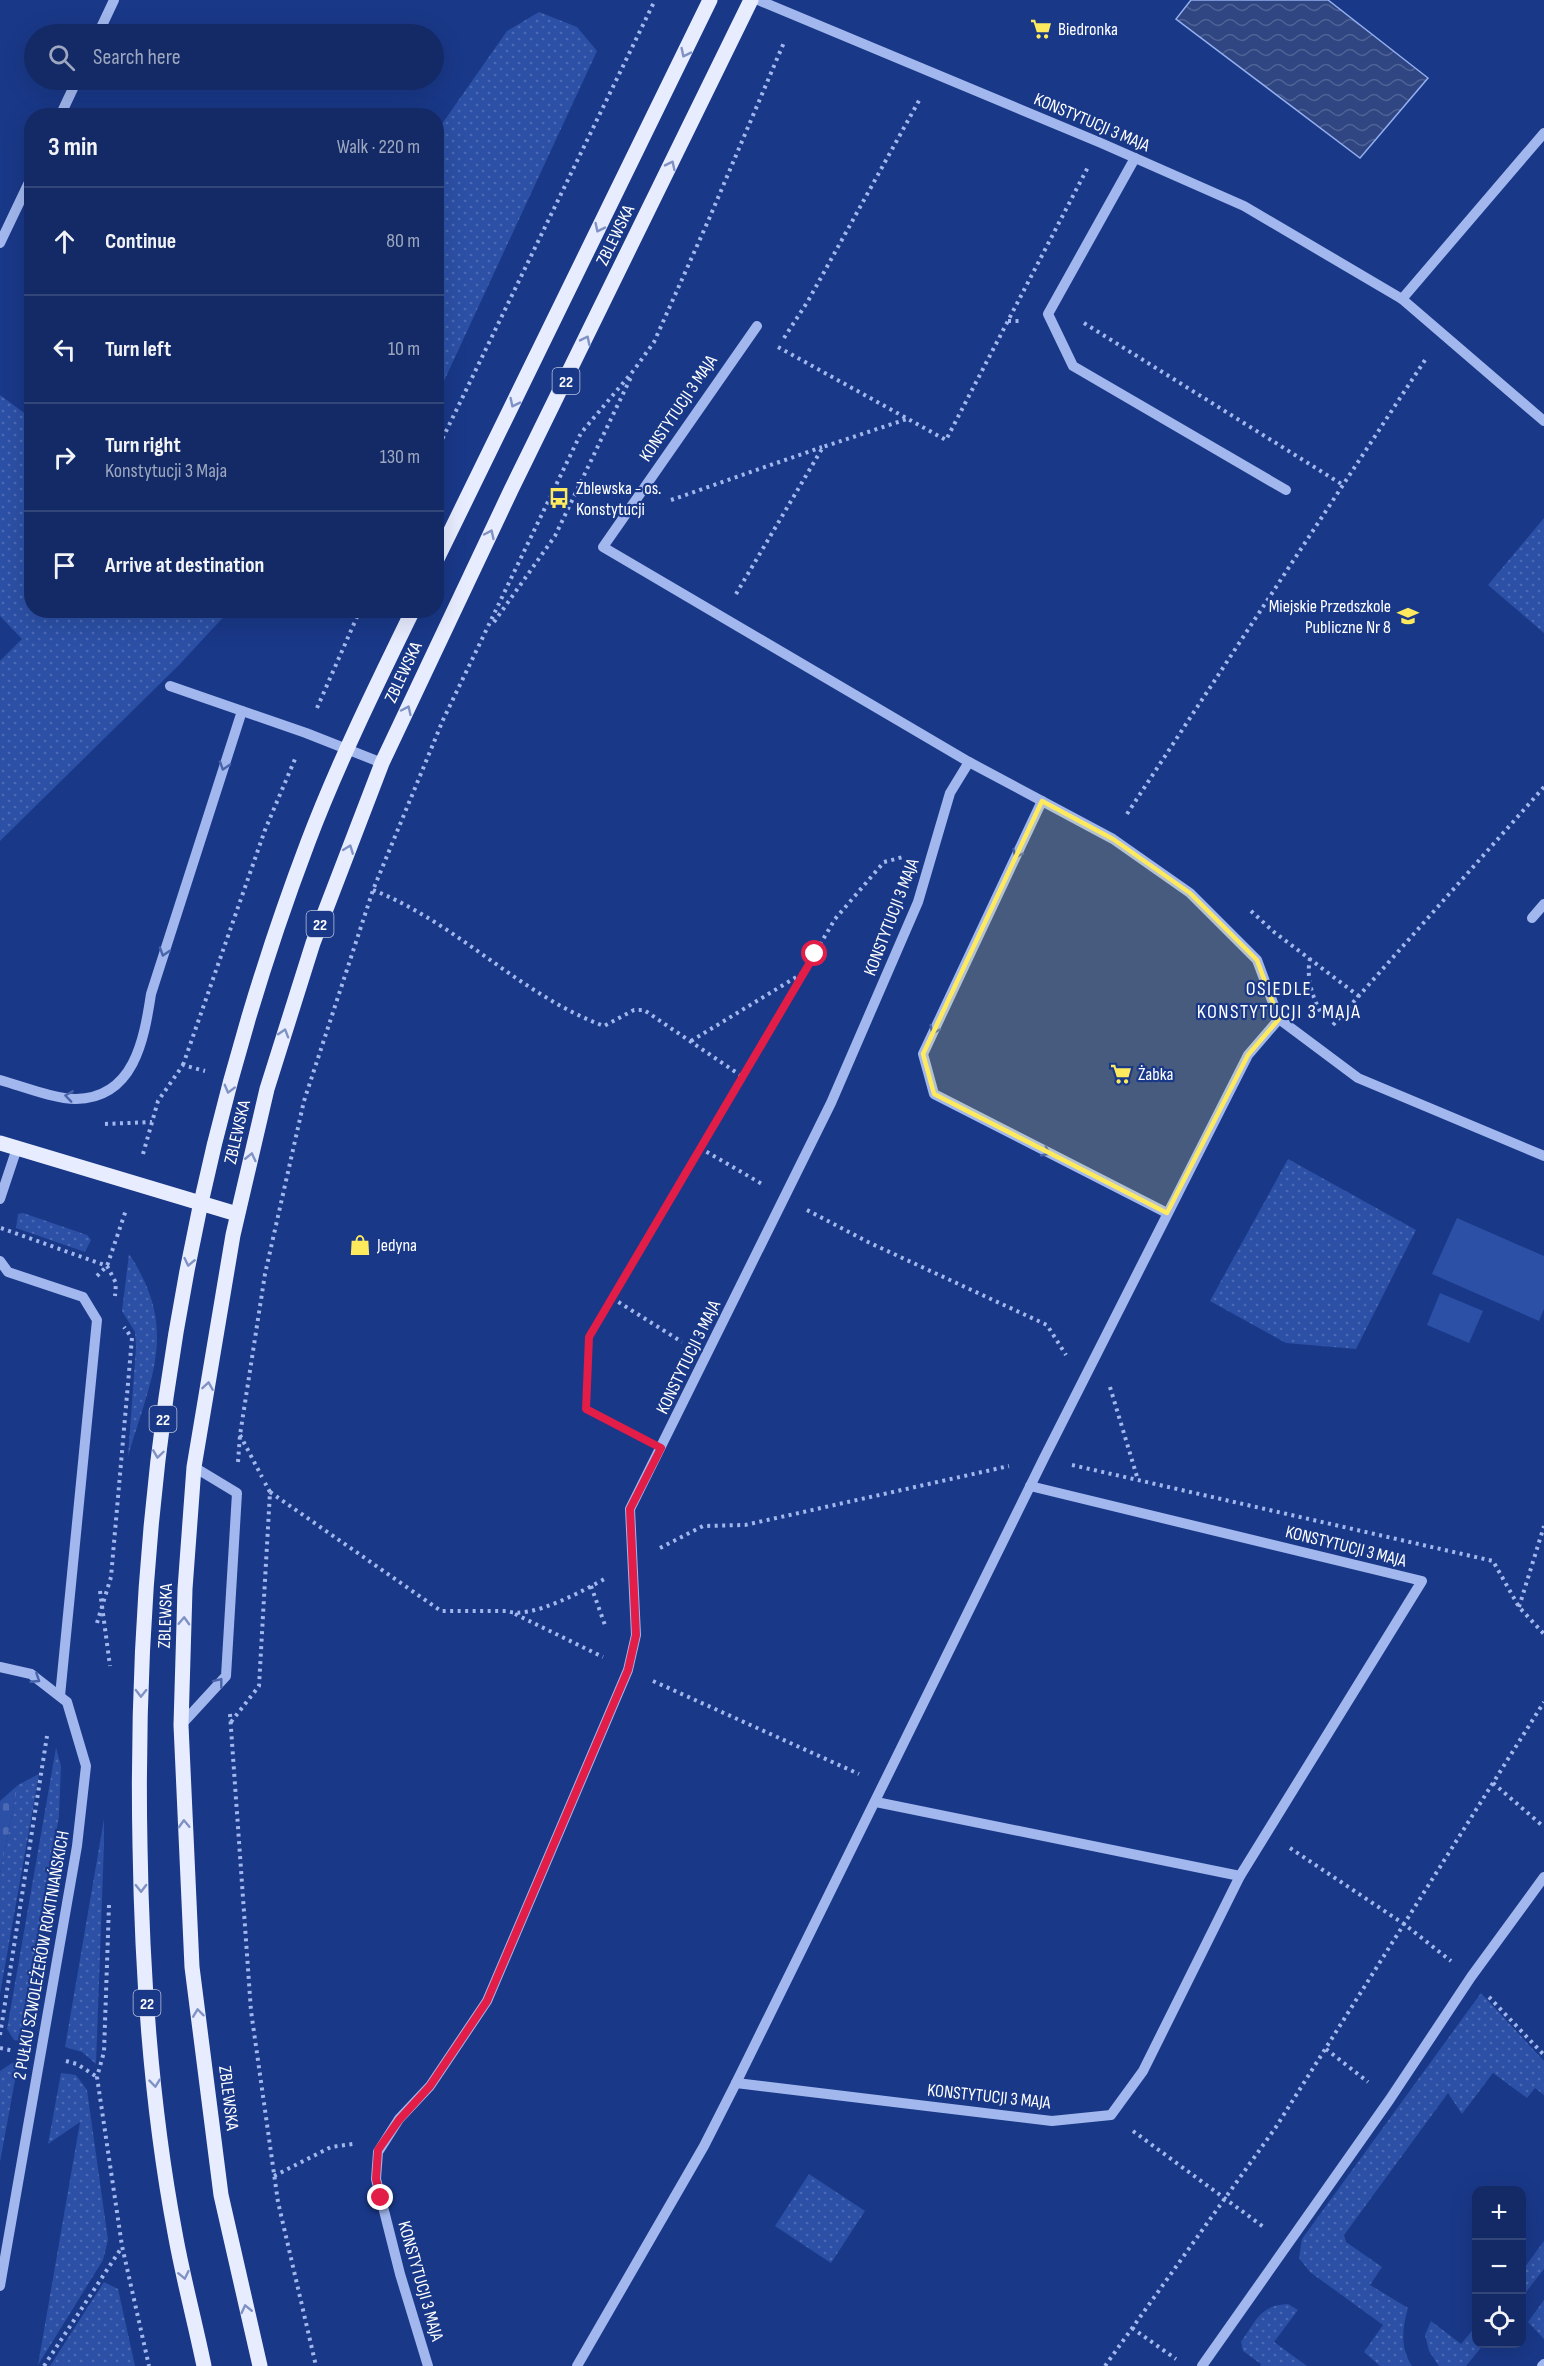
<!DOCTYPE html>
<html lang="en">
<head>
<meta charset="utf-8">
<style>
  :root { --surface:#132a66; --page:#20366f; --text:#f1f3f6; --muted:#9da7bf; --line:#32467a }
  body { margin:0; font-family:"Sofia Sans Condensed",sans-serif; background:var(--page); color:var(--text) }
  .controls { position:absolute; right:18px; bottom:18px; display:grid; overflow:hidden; border-radius:12px; box-shadow:0 6px 24px #0002 }
  .controls button { width:54px; height:54px; display:grid; place-items:center; padding:0; border:0; border-bottom:2px solid var(--line); background:var(--surface); color:var(--text); font:30px sans-serif }
  .stop { position:absolute; width:18px; height:18px; margin:-14px; border:4px solid #e11d48; border-radius:50%; background:#fff }
  .stop.end { background:#e11d48; border-color:#fff; box-shadow:0 2px 6px #0008 }
  .list { margin:0; padding:0; list-style:none }
  h2 { display:flex; justify-content:space-between; align-items:center; height:78px; margin:0; padding:0 24px; font-size:26px }
  h2 small { font-size:20px; font-weight:400; color:var(--muted) }
  .list li { display:grid; grid-template-columns:39px 1fr auto; gap:18px; align-items:center; box-sizing:border-box; height:108px; padding:0 24px; border-top:2px solid var(--line) }
  .list b { display:block; font-size:22px; white-space:nowrap }
  .list p { margin:0; font-size:20px; white-space:nowrap; color:var(--muted) }
  .list em { font-size:20px; font-style:normal; color:var(--muted) }
  .icon { flex:none; width:33px; height:33px; fill:none; stroke:currentColor; stroke-width:2; stroke-linecap:round; stroke-linejoin:round }
  .map { position:relative; flex:none; width:1544px; height:2366px; overflow:hidden }
  .search { position:absolute; background:var(--surface); box-shadow:0 6px 24px #0002; left:24px; top:24px; width:420px; height:66px; display:flex; align-items:center; gap:15px; box-sizing:border-box; padding:0 21px; border-radius:33px; color:var(--muted); font-size:22px }
  .panel { position:absolute; background:var(--surface); box-shadow:0 6px 24px #0002; left:24px; top:108px; width:420px; height:510px; border-radius:24px }
  .map>svg:first-child { display:block }
  .grass { fill:url(#grass-dots) }
  .cemetery { fill:url(#cemetery-stones) }
  .pitch { fill:#2c50a6 }
  .water { fill:url(#water-waves); stroke:#94afef; stroke-width:1.5 }
  .lines { fill:none; stroke-linecap:round; stroke-linejoin:round }
  .path { stroke:#a1b7ed; stroke-width:4; stroke-dasharray:3 4.5; stroke-linecap:butt }
  .minor { stroke:#a1b7ed; stroke-width:10 }
  .major { stroke:#e7ecff; stroke-width:15 }
  .oneway { stroke:#8092c4 }
  .oneway2 { stroke:#4964ab }
  .route { stroke:#e11d48; stroke-width:8 }
  .marked { fill:#ffea5d; fill-opacity:0.2; stroke:#ffea5d; stroke-width:4.5; stroke-linejoin:round }
  .labels { text-anchor:middle; stroke-width:4.5; stroke-linejoin:round; paint-order:stroke }
  .shield { fill:#193888; stroke:#bac3db; stroke-width:1.5 }
  .shield-label { font-size:16px; font-weight:bold; fill:#fff }
  .poi-label { font-size:18px; fill:#fff; stroke:#193888; text-anchor:start }
  .street-label { font-size:18px; fill:#fff; stroke:#193888 }
  .neighbourhood-label { font-size:20px; letter-spacing:1.5px; fill:#fff; stroke:#193888 }
</style>
</head>
<body>
<div class="map">
<svg width="1544" height="2366" viewBox="0 0 1544 2366">
  <defs>
    <pattern id="grass-dots" width="8" height="8" patternUnits="userSpaceOnUse" patternTransform="scale(1.5)"><rect width="8" height="8" fill="#2c50a6"/><path d="M2 2h.1M6 6h.1" fill="none" stroke="#4c6ab3" stroke-width="1.8" stroke-linecap="round"/></pattern>
    <pattern id="cemetery-stones" width="16" height="16" patternUnits="userSpaceOnUse" patternTransform="scale(1.5)"><rect width="16" height="16" fill="#2c50a6"/><path d="M2 7V4a2 2 0 0 1 4 0v3zM10 15v-3a2 2 0 0 1 4 0v3z" fill="#4c6ab3"/></pattern>
    <pattern id="water-waves" width="16" height="10" patternUnits="userSpaceOnUse" patternTransform="scale(1.5)"><rect width="16" height="10" fill="#2f4682"/><path d="M0 5q4-4 8 0t8 0" fill="none" stroke="#4e6295"/></pattern>
  </defs>
  <rect width="100%" height="100%" fill="#193888"/>
  <g class="grass">
    <path d="M539,12L577,27L597,51L437,396V131L507,31Z"/>
    <path d="M0,395L31,418L32,610L229,611L179,665L0,841V661L22,639L0,616Z"/>
    <path d="M1544,518V633L1488,585Z"/>
    <path d="M1288,1159L1416,1230L1356,1349L1286,1343L1210,1301Z"/>
    <path d="M23,1213L87,1235L91,1240L85,1252L16,1228L18,1214Z"/>
    <path d="M129,1254C180,1330 150,1379 128,1457L136,1347L135,1332L122,1311Z"/>
    <path d="M56,1748L61,1766L59,1816L22,2041L14,2040L7,2029Z"/>
    <path d="M39,1774L0,1994V1873L18,1785Z"/>
    <path d="M104,1819V1844L96,2064L82,2052L65,2047Z"/>
    <path d="M1481,1993L1544,2061V2095L1535,2088L1527,2098L1493,2073L1462,2114L1448,2093L1344,2235L1346,2242L1382,2267L1370,2285L1408,2308C1402,2329 1400,2347 1412,2366H1380L1364,2352L1383,2325L1310,2272L1299,2258L1302,2239Z"/>
    <path d="M12,2063L18,2064L0,2162V2071Z"/>
    <path d="M61,2073L76,2075L87,2090L108,2240L103,2260L38,2365L80,2122L48,2144Z"/>
    <path d="M809,2174L865,2211L831,2263L775,2226Z"/>
    <path d="M1544,2241V2269L1522,2297V2271Z"/>
    <path d="M104,2282L118,2289L135,2366H50Z"/>
    <path d="M1544,2300V2339L1528,2322Z"/>
    <path d="M1288,2304L1298,2310L1274,2342L1307,2366H1260L1261,2364L1243,2351L1241,2342C1256,2321 1260,2305 1288,2304Z"/>
    <path d="M1431,2321L1461,2344L1476,2326V2344H1484L1466,2366H1439L1429,2351L1425,2335Z"/>
  </g>
  <path class="cemetery" d="M18,1785L0,1873V1801Z"/>
  <g class="pitch">
    <path d="M1457,1218L1544,1256V1309L1539,1321L1432,1274Z"/>
    <path d="M1440,1293L1483,1311L1469,1343L1427,1325Z"/>
  </g>
  <path class="water" d="M1191,0H1328L1428,78L1360,158L1176,19Z"/>
  <g class="lines">
    <g class="path">
      <path d="M1008,321H1023"/>
      <path d="M1084,323L1343,485"/>
      <path d="M784,338L808,301L921,97"/>
      <path d="M778,347L946,440L1088,167"/>
      <path d="M436,452L655,0"/>
      <path d="M671,500L822,447"/>
      <path d="M736,594L823,447L907,419"/>
      <path d="M494,622L555,536L632,375"/>
      <path d="M317,708L360,610"/>
      <path d="M1127,814L1427,357"/>
      <path d="M373,890C457,923 520,995 604,1026L634,1010H644L743,1077"/>
      <path d="M1251,911L1274,932L1360,997"/>
      <path d="M1310,958C1306,979 1312,996 1322,1015"/>
      <path d="M1333,1025L1544,787"/>
      <path d="M691,1041L803,973"/>
      <path d="M183,1065L265,830L295,759"/>
      <path d="M105,1124L152,1122"/>
      <path d="M700,1148L762,1184"/>
      <path d="M143,1154L158,1101L183,1065L205,1071"/>
      <path d="M807,1210L868,1242L1047,1325L1066,1355"/>
      <path d="M1,1228L107,1266L116,1283L115,1296"/>
      <path d="M97,1276L107,1266L126,1210"/>
      <path d="M612,1298L682,1342"/>
      <path d="M1110,1387L1138,1480"/>
      <path d="M240,1435L262,1477"/>
      <path d="M637,1436L586,1409L589,1337L835,919L884,862L903,857"/>
      <path d="M238,1462L240,1435L265,1274L304,1101L373,890L443,720L581,433L634,370L654,342L709,219L785,40"/>
      <path d="M1072,1465L1493,1561L1519,1607L1544,1634"/>
      <path d="M270,1492L441,1611H507C530,1620 585,1590 606,1578"/>
      <path d="M660,1548L703,1526L745,1525L1009,1466"/>
      <path d="M591,1586L606,1628"/>
      <path d="M100,1591L110,1666"/>
      <path d="M1519,1607L1544,1526"/>
      <path d="M515,1614L603,1657"/>
      <path d="M97,1623L111,1577L132,1338L124,1327"/>
      <path d="M653,1681L859,1774"/>
      <path d="M230,1714L251,2011L278,2202L316,2366"/>
      <path d="M231,1722L259,1686L270,1492L265,1483"/>
      <path d="M1493,1783L1544,1827"/>
      <path d="M1290,1848L1404,1924L1451,1961"/>
      <path d="M109,1905L104,2052L97,2077L122,2246L149,2366"/>
      <path d="M1489,1997L1544,2055"/>
      <path d="M0,2035L47,1736"/>
      <path d="M0,2048L14,2051"/>
      <path d="M1326,2049L1368,2082"/>
      <path d="M66,2061L77,2064L97,2077"/>
      <path d="M1133,2131L1265,2228"/>
      <path d="M274,2176L331,2147L353,2144"/>
      <path d="M1132,2328L1176,2359"/>
      <path d="M44,2366L122,2247"/>
      <path d="M1105,2366L1276,2127L1544,1702"/>
    </g>
    <g class="minor">
      <path d="M758,0L1101,143L1244,206L1402,299"/>
      <path d="M98,34L114,0"/>
      <path d="M60,116L77,80"/>
      <path d="M1544,133L1402,299L1544,421"/>
      <path d="M1135,158L1048,314L1073,366L1286,490"/>
      <path d="M0,243L32,176"/>
      <path d="M757,326L603,547L969,762L1113,839L1190,893L1257,960L1279,1019L1358,1078L1544,1156"/>
      <path d="M170,686L306,733L382,763"/>
      <path d="M1042,801L923,1054L934,1094L1167,1213"/>
      <path d="M1532,918L1544,904"/>
      <path d="M0,1080C22,1086 54,1099 76,1099C134,1098 144,1040 151,994L242,711"/>
      <path d="M0,1199L17,1148"/>
      <path d="M0,1261L8,1272L83,1297L97,1320L60,1696"/>
      <path d="M0,1667L31,1674L67,1702L86,1766L77,1846L0,2286"/>
      <path d="M181,1725L226,1676L237,1493L194,1467"/>
      <path d="M876,1802L1240,1876"/>
      <path d="M736,2083L1052,2121L1111,2115L1143,2071L1240,1876L1422,1581L1030,1486"/>
      <path d="M428,2366L400,2274L376,2179L378,2152L399,2119L430,2086L487,2001L628,1670L636,1635L630,1509L831,1103L918,902L950,793L969,762"/>
      <path d="M577,2366L704,2146L736,2083L1044,1458L1248,1055L1279,1019"/>
      <path d="M1202,2366L1390,2099L1471,1977L1544,1877"/>
      <path d="M1542,2366L1544,2364"/>
    </g>
    <g class="major">
      <path d="M436,561L710,0"/>
      <path d="M0,1143L237,1214"/>
      <path d="M204,2366C195,2322 183,2278 175,2233C151,2106 142,1975 140,1846C133,1501 186,1164 308,842C338,763 376,686 413,610"/>
      <path d="M260,2366L221,2195L192,1967L181,1725L185,1589L194,1467L233,1235L267,1089L313,943L382,763L511,490L751,0"/>
    </g>
  </g>
  <defs><path id="oneway-chevron" d="M-2-3.5L2.5 0L-2 3.5" fill="none" stroke-width="1.6" stroke-linecap="round" stroke-linejoin="round" transform="scale(1.5)"/></defs>
  <g class="oneway">
    <use href="#oneway-chevron" transform="translate(685 53) rotate(116)"/>
    <use href="#oneway-chevron" transform="translate(671 165) rotate(-64)"/>
    <use href="#oneway-chevron" transform="translate(599 228) rotate(116)"/>
    <use href="#oneway-chevron" transform="translate(586 340) rotate(-64)"/>
    <use href="#oneway-chevron" transform="translate(514 403) rotate(116)"/>
    <use href="#oneway-chevron" transform="translate(490 534) rotate(-65)"/>
    <use href="#oneway-chevron" transform="translate(407 710) rotate(-65)"/>
    <use href="#oneway-chevron" transform="translate(349 849) rotate(-69)"/>
    <use href="#oneway-chevron" transform="translate(284 1033) rotate(-73)"/>
    <use href="#oneway-chevron" transform="translate(229 1089) rotate(105)"/>
    <use href="#oneway-chevron" transform="translate(251 1157) rotate(-77)"/>
    <use href="#oneway-chevron" transform="translate(189 1262) rotate(102)"/>
    <use href="#oneway-chevron" transform="translate(208 1386) rotate(-81)"/>
    <use href="#oneway-chevron" transform="translate(158 1454) rotate(98)"/>
    <use href="#oneway-chevron" transform="translate(184 1621) rotate(-88)"/>
    <use href="#oneway-chevron" transform="translate(141 1693) rotate(91)"/>
    <use href="#oneway-chevron" transform="translate(184 1824) rotate(-92)"/>
    <use href="#oneway-chevron" transform="translate(141 1888) rotate(89)"/>
    <use href="#oneway-chevron" transform="translate(198 2013) rotate(-97)"/>
    <use href="#oneway-chevron" transform="translate(155 2083) rotate(84)"/>
    <use href="#oneway-chevron" transform="translate(184 2275) rotate(78)"/>
    <use href="#oneway-chevron" transform="translate(246 2309) rotate(-103)"/>
  </g>
  <g class="oneway2">
    <use href="#oneway-chevron" transform="translate(224 766) rotate(108)"/>
    <use href="#oneway-chevron" transform="translate(1017 854) rotate(115)"/>
    <use href="#oneway-chevron" transform="translate(164 952) rotate(108)"/>
    <use href="#oneway-chevron" transform="translate(934 1030) rotate(115)"/>
    <use href="#oneway-chevron" transform="translate(69 1096) rotate(-172)"/>
    <use href="#oneway-chevron" transform="translate(1046 1152) rotate(27)"/>
    <use href="#oneway-chevron" transform="translate(36 1679) rotate(33)"/>
    <use href="#oneway-chevron" transform="translate(219 1682) rotate(-52)"/>
  </g>
  <g class="lines">
    <path class="route" d="M381,2198L376,2179L378,2150L399,2120L430,2086L487,2001L628,1670L636,1635L630,1509L661,1448L586,1409L589,1337L815,954"/>
  </g>
  <path class="marked" d="M1042,801L1113,839L1190,893L1257,960L1279,1019L1248,1055L1167,1213L934,1094L923,1054Z"/>
  <defs>
    <symbol id="supermarket-bare" viewBox="-9 -9 18 18"><path d="M-6-5.5h2.5l.6 2H6L4.5 2H-2.5L-4.4-4H-6ZM-1.5 3.2a1.3 1.3 0 1 0 .1 0ZM3 3.2a1.3 1.3 0 1 0 .1 0Z" fill="#ffea5d" stroke="#193888" stroke-width="2.5" paint-order="stroke"/></symbol>
    <symbol id="bus-bare" viewBox="-9 -9 18 18"><path d="M-5-6H5V4H4V6H2V4H-2V6H-4V4H-5ZM-3.5-4V0h7V-4ZM-3.5 1.2v1.5H-2V1.2ZM2 1.2v1.5H3.5V1.2Z" fill="#ffea5d" stroke="#193888" stroke-width="2.5" paint-order="stroke"/></symbol>
    <symbol id="school-bare" viewBox="-9 -9 18 18"><path d="M0-5L7-2L0 1L-7-2ZM-4 1L0 2.5L4 1V4Q0 6-4 4Z" fill="#ffea5d" stroke="#193888" stroke-width="2.5" paint-order="stroke"/></symbol>
    <symbol id="shop-bare" viewBox="-9 -9 18 18"><path d="M-5-2.5h2.3a2.7 3.5 0 0 1 5.4 0H5L5.5 6h-11ZM-1.5-2.5h3a1.5 2.3 0 0 0-3 0Z" fill="#ffea5d" stroke="#193888" stroke-width="2.5" paint-order="stroke"/></symbol>
  </defs>
  <g fill-rule="evenodd">
    <use href="#supermarket-bare" x="1026" y="14" width="30" height="30"/>
    <use href="#bus-bare" x="544" y="483" width="30" height="30"/>
    <use href="#school-bare" x="1393" y="601" width="30" height="30"/>
    <use href="#supermarket-bare" x="1106" y="1059" width="30" height="30"/>
    <use href="#shop-bare" x="345" y="1230" width="30" height="30"/>
  </g>
  <g class="labels">
    <g class="shield">
      <rect x="552.5" y="368" width="27" height="26" rx="4.5"/>
      <rect x="306.5" y="911" width="27" height="26" rx="4.5"/>
      <rect x="149.5" y="1406" width="27" height="26" rx="4.5"/>
      <rect x="133.5" y="1990" width="27" height="26" rx="4.5"/>
    </g>
    <g class="shield-label">
      <text x="566" y="387">22</text>
      <text x="320" y="930">22</text>
      <text x="163" y="1425">22</text>
      <text x="147" y="2009">22</text>
    </g>
    <g class="poi-label">
      <text x="1058" y="35">Biedronka</text>
      <text x="576" y="494">Zblewska - os.<tspan x="576" dy="21">Konstytucji</tspan></text>
      <text x="1391" y="612" text-anchor="end">Miejskie Przedszkole<tspan x="1391" dy="21">Publiczne Nr 8</tspan></text>
      <text x="1138" y="1080">Żabka</text>
      <text x="377" y="1251">Jedyna</text>
    </g>
    <g class="street-label">
      <text transform="translate(1092 122) rotate(23)" y="6">KONSTYTUCJI 3 MAJA</text>
      <text transform="translate(615 235) rotate(-64)" y="6">ZBLEWSKA</text>
      <text transform="translate(678 408) rotate(-56)" y="6">KONSTYTUCJI 3 MAJA</text>
      <text transform="translate(403 672) rotate(-65)" y="6">ZBLEWSKA</text>
      <text transform="translate(891 917) rotate(-69)" y="6">KONSTYTUCJI 3 MAJA</text>
      <text transform="translate(237 1132) rotate(-77)" y="6">ZBLEWSKA</text>
      <text transform="translate(688 1357) rotate(-64)" y="6">KONSTYTUCJI 3 MAJA</text>
      <text transform="translate(1346 1546) rotate(14)" y="6">KONSTYTUCJI 3 MAJA</text>
      <text transform="translate(165 1616) rotate(-88)" y="6">ZBLEWSKA</text>
      <text transform="translate(41 1955) rotate(-80)" y="6">2 PUŁKU SZWOLEŻERÓW ROKITNIAŃSKICH</text>
      <text transform="translate(989 2096) rotate(6)" y="6">KONSTYTUCJI 3 MAJA</text>
      <text transform="translate(229 2098) rotate(83)" y="6">ZBLEWSKA</text>
      <text transform="translate(421 2281) rotate(74)" y="6">KONSTYTUCJI 3 MAJA</text>
    </g>
    <g class="neighbourhood-label">
      <text x="1279" y="995">OSIEDLE<tspan x="1279" dy="23">KONSTYTUCJI 3 MAJA</tspan></text>
    </g>
  </g>
</svg>
<div class="controls">
<button>+</button>
<button>−</button>
<button><svg class="icon" aria-label="locate" viewBox="0 0 24 24"><circle cx="12" cy="12" r="6"/><path d="M12 2v4M12 18v4M2 12h4M18 12h4"/></svg></button>
</div>
<div class="stop" style="left:815px;top:954px"></div>
<div class="stop end" style="left:381px;top:2198px"></div>
<div class="search"><svg class="icon" aria-label="search" viewBox="0 0 24 24"><circle cx="10" cy="10" r="6"/><path d="M15 15l6 6"/></svg>Search here</div>
<section class="panel">
<h2>3 min<small>Walk · 220 m</small></h2>
<ul class="list">
<li><svg class="icon" aria-label="ahead" viewBox="0 0 24 24"><path d="M12 20V5M6 11l6-6 6 6"/></svg><div><b>Continue</b></div><em>80 m</em></li>
<li><svg class="icon" aria-label="left" viewBox="0 0 24 24"><path d="M17 20v-9H6M10 6l-5 5 5 5"/></svg><div><b>Turn left</b></div><em>10 m</em></li>
<li><svg class="icon" aria-label="right" viewBox="0 0 24 24"><path d="M7 20v-9h11M14 6l5 5-5 5"/></svg><div><b>Turn right</b><p>Konstytucji 3 Maja</p></div><em>130 m</em></li>
<li><svg class="icon" aria-label="arrive" viewBox="0 0 24 24"><path d="M6 21V4h12l-3 4 3 4H6"/></svg><div><b>Arrive at destination</b></div></li>
</ul>
</section>
</div>
</body>
</html>
